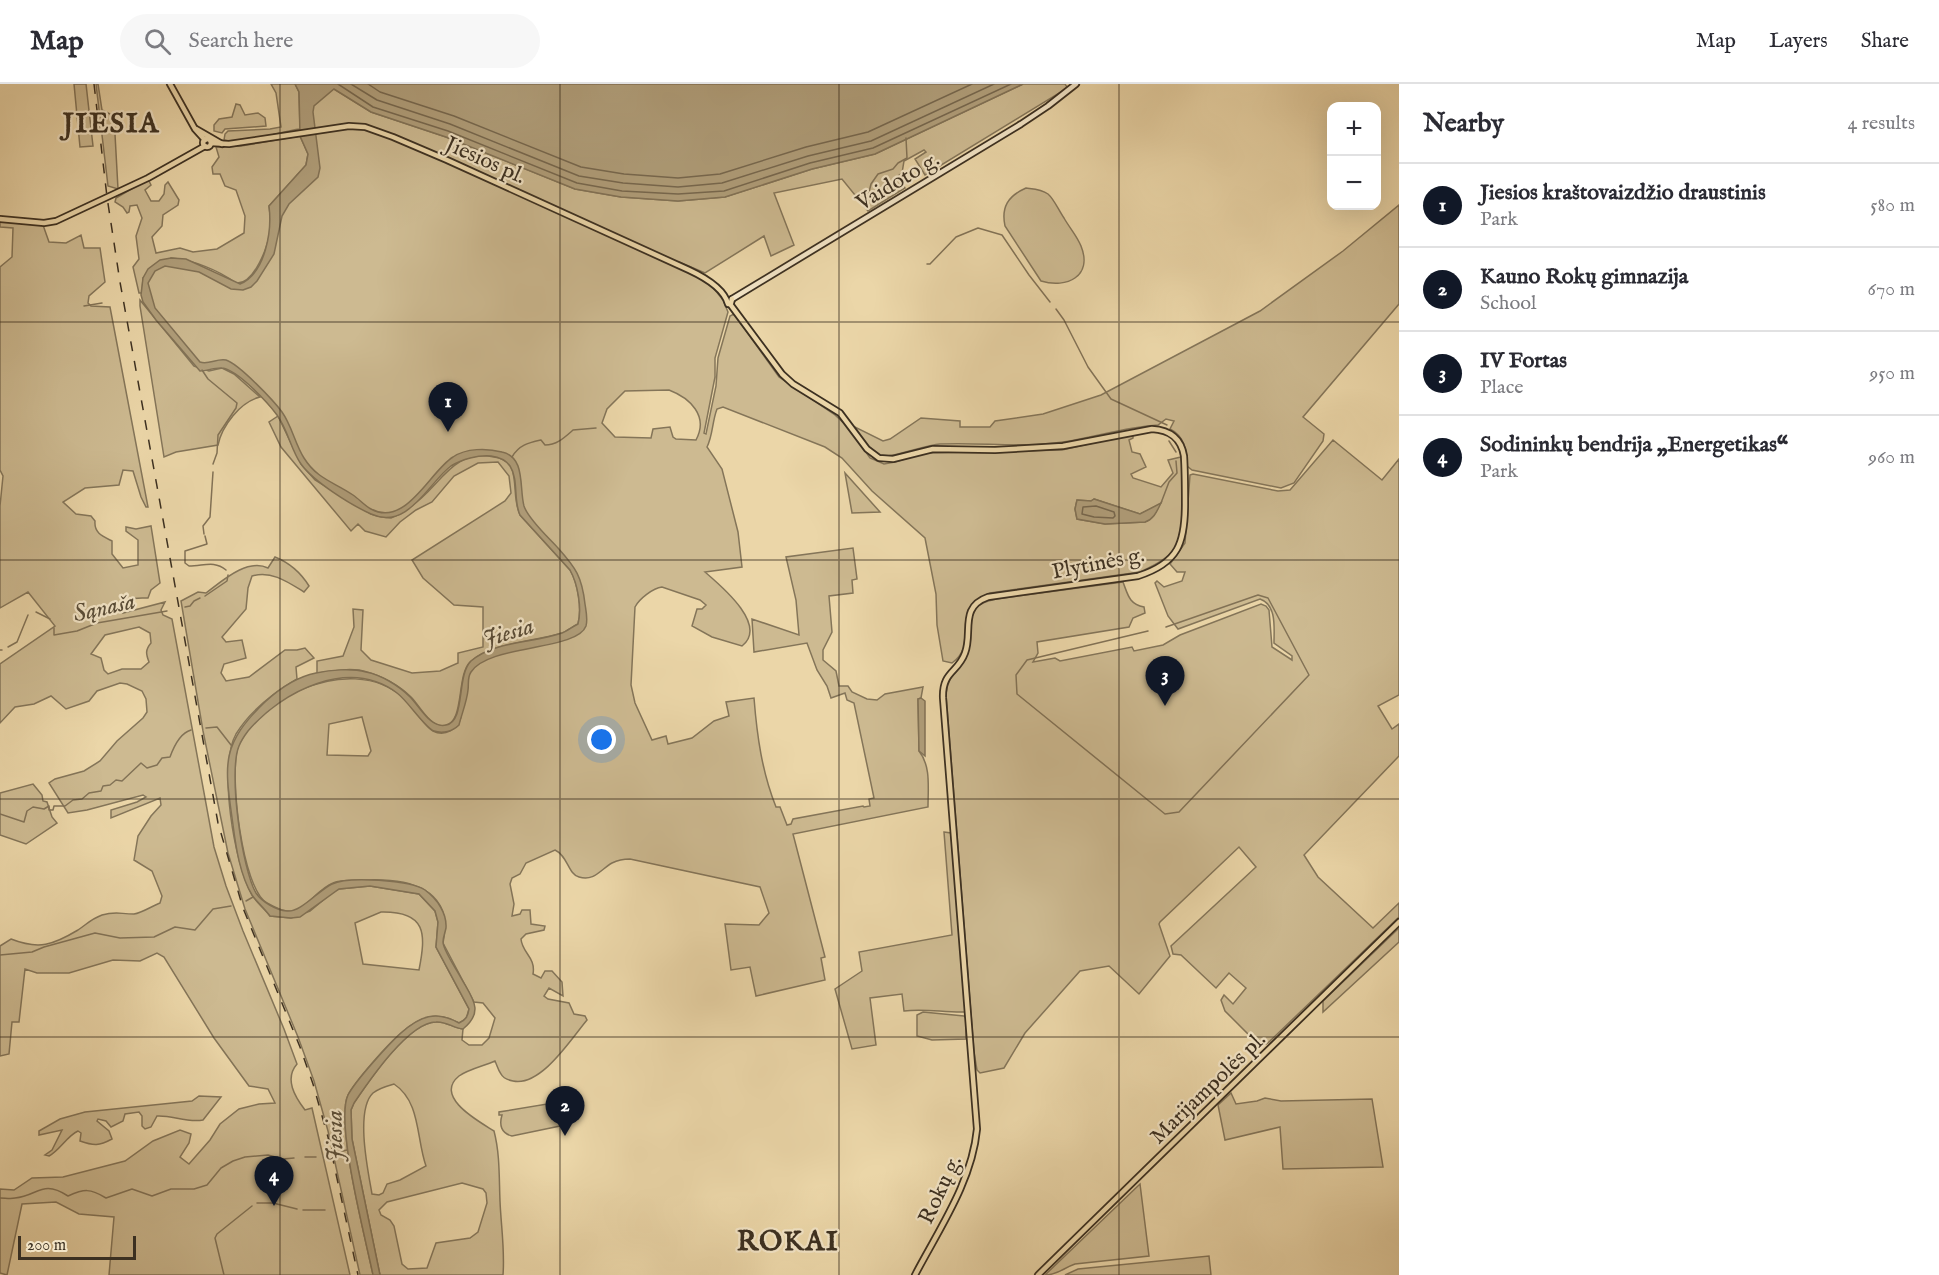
<!DOCTYPE html>
<html lang="en">
<head>
<meta charset="utf-8">
<style>
  :root { --surface:#fff; --page:#f7f7f7; --text:#2b2b33; --muted:#7c7c81; --line:#e1e1e2; --accent:#111827 }
  body { margin:0; font-family:"IM FELL English",serif; background:var(--page); color:var(--text) }
  .controls { position:absolute; right:18px; top:18px; display:grid; overflow:hidden; border-radius:12px; box-shadow:0 6px 24px #0002 }
  .controls button { width:54px; height:54px; display:grid; place-items:center; padding:0; border:0; border-bottom:2px solid var(--line); background:var(--surface); color:var(--text); font:30px sans-serif }
  .scale { position:absolute; left:18px; bottom:15px; width:118px; box-sizing:border-box; padding-left:6px; border:3px solid #3c3021; border-top:0; font-size:16px; line-height:21px; white-space:nowrap; color:#3c3021; -webkit-text-stroke:4px #f2e4c6; paint-order:stroke }
  .you { position:absolute; left:602px; top:656px; width:21px; height:21px; margin:-15px; border:4px solid #fff; border-radius:50%; background:#1a73e8; box-shadow:0 0 0 9px #1a73e833 }
  .badge { display:grid; place-items:center; width:39px; height:39px; border-radius:50%; background:var(--accent); color:#fff; font-size:20px; font-weight:700 }
  .pin { position:absolute; translate:-50% -50px; filter:drop-shadow(0 2px 3px #0008) }
  .pin::after { content:''; position:absolute; top:32px; width:21px; height:18px; background:inherit; clip-path:polygon(0 0,100% 0,50% 100%) }
  .list { margin:0; padding:0; list-style:none }
  h2 { display:flex; justify-content:space-between; align-items:center; height:78px; margin:0; padding:0 24px; font-size:26px }
  h2 small { font-size:20px; font-weight:400; color:var(--muted) }
  .list li { display:grid; grid-template-columns:39px 1fr auto; gap:18px; align-items:center; box-sizing:border-box; height:84px; padding:0 24px; border-top:2px solid var(--line) }
  .list b { display:block; font-size:22px; white-space:nowrap }
  .list p { margin:0; font-size:20px; white-space:nowrap; color:var(--muted) }
  .list em { font-size:20px; font-style:normal; color:var(--muted) }
  .icon { flex:none; width:33px; height:33px; fill:none; stroke:currentColor; stroke-width:2; stroke-linecap:round; stroke-linejoin:round }
  .map { position:relative; flex:none; width:1399px; height:1191px; overflow:hidden }
  header { display:flex; align-items:center; gap:36px; box-sizing:border-box; height:84px; padding:0 30px; background:var(--surface); border-bottom:2px solid var(--line) }
  header strong { font-size:28px }
  nav { display:flex; gap:33px; margin-inline-start:auto; font-size:21px }
  .search { width:420px; height:54px; background:var(--page); display:flex; align-items:center; gap:15px; box-sizing:border-box; padding:0 21px; border-radius:33px; color:var(--muted); font-size:22px }
  main { display:flex }
  aside { flex:1; background:var(--surface) }
  .map>svg:first-child { display:block }
  .green { fill:#cdba91; stroke:#847559; stroke-width:1.5; fill-rule:evenodd }
  .water { fill:#b09e7a; stroke:#827256; stroke-width:1.5 }
  .lines { fill:none; stroke-linecap:round; stroke-linejoin:round }
  .shore { stroke:#76674e; stroke-width:1.5 }
  .stream { stroke:#827256; stroke-width:1.5 }
  .secondary-casing { stroke:#3c3021; stroke-width:8 }
  .primary-casing { stroke:#3c3021; stroke-width:8 }
  .secondary { stroke:#f2e4c6; stroke-width:4.5 }
  .primary { stroke:#ebd6a8; stroke-width:4.5 }
  .rail { stroke:#3c3021; stroke-width:1.5; stroke-dasharray:10 10; stroke-linecap:butt }
  .grid { fill:none; stroke:#3c3021; stroke-width:1.5; stroke-opacity:0.55 }
  .labels { text-anchor:middle; stroke-width:4.5; stroke-linejoin:round; paint-order:stroke }
  .street-label { font-size:22px; fill:#3c3021; stroke:#f2e4c6 }
  .water-label { font-size:24px; font-style:italic; fill:#594c37; stroke:#f2e4c6 }
  .district-label { font-size:28px; font-weight:bold; letter-spacing:1.5px; fill:#3c3021; stroke:#f2e4c6 }
</style>
</head>
<body>
<header>
<strong>Map</strong>
<div class="search"><svg class="icon" aria-label="search" viewBox="0 0 24 24"><circle cx="10" cy="10" r="6"/><path d="M15 15l6 6"/></svg>Search here</div>
<nav><a>Map</a><a>Layers</a><a>Share</a></nav>
</header>
<main>
<div class="map">
<svg width="1399" height="1191" viewBox="0 0 1399 1191">
  <rect width="100%" height="100%" fill="#ebd6a8"/>
  <filter id="stains"><feTurbulence type="fractalNoise" baseFrequency=".00333" numOctaves="4"/><feColorMatrix values="0 0 0 0 .2 0 0 0 0 .09 0 0 0 0 .02 0 0 0 .5 -.17"/></filter>
  <radialGradient id="worn" r=".72"><stop offset=".6" stop-color="#630" stop-opacity="0"/><stop offset="1" stop-color="#630" stop-opacity=".3"/></radialGradient>
  <g class="green">
    <path d="M74,0H86L93,62L80,63Z"/>
    <path d="M96,0H98L102,26L114,32L118,105L108,102Z"/>
    <path d="M271,0H295L299,8L300,45C281,47 239,62 224,56L225,50L228,47L270,45L281,43L276,9Z"/>
    <path d="M307,0H317L310,4L334,5L371,28L446,53L575,105L621,113L678,117L725,113L812,85L875,70L1023,0H1065L1067,3L1061,8L925,91L915,75L926,68L924,66L904,77L902,89L898,92L905,104L868,127L842,95L774,109L794,161L771,172L764,152L705,189L679,178V183L704,196L715,206L723,216L728,228L715,274V293L704,349L706,350L716,302L718,274L730,232L734,230L779,293L835,331L848,343L870,374L884,380L895,378L924,369L1062,366L1133,350V354L1129,356L1132,368L1140,370L1146,383L1131,390L1133,394L1161,403L1173,389L1168,376L1181,373C1184,390 1186,447 1177,461C1170,474 1153,482 1140,488L990,509C948,526 980,560 952,579L943,577L937,541L936,510L925,454L872,407L842,374L825,363L723,323L717,325C712,338 713,351 707,363L722,385L738,448L742,483L705,488C720,501 769,541 742,562L712,553L692,542L697,525H702L706,521L700,516L662,503C653,504 639,515 635,523L631,601L635,619L652,656L666,652L668,660L692,654L714,637L729,632L726,618L754,614C757,652 762,688 776,723H780L787,741L791,740L793,735L863,722L864,723L870,722L869,715L874,714L854,619L847,616L845,609L831,614L827,602L817,586L807,559L754,568L752,535L799,551L796,516L786,473L853,464L857,495L852,496L853,509L829,512L832,548L823,566V576L836,587L839,602H848L852,608L867,615L877,616L885,610L923,603L921,614L918,615L919,667C931,682 928,703 928,723L793,750L825,873L821,874L825,896L756,912L750,883L731,886L725,840L759,841L769,829L760,803L630,775C624,775 618,776 612,779C601,785 594,798 579,793C568,790 568,772 555,766L526,779L520,790L512,794L510,800L514,820L512,832L520,830L522,826H530L531,840L545,842L544,846L526,850L521,855C522,869 536,873 533,890L541,894L545,887H552L562,898L563,912L549,904L544,912L548,915L569,919L574,930L585,932L587,936C571,955 541,1003 513,997C508,996 503,994 501,990C498,986 497,981 495,977C484,982 469,985 459,992C433,1013 480,1038 494,1047C500,1070 499,1093 500,1117C501,1142 505,1166 503,1191H380L352,1055L351,1026L354,1019C369,997 408,938 436,938C446,937 453,944 463,945L462,956L469,961H482L489,954L495,934L483,919L474,918L443,859C455,804 408,794 365,796C355,797 342,795 333,799C320,804 308,821 297,826C287,830 276,824 267,819C242,805 229,690 238,663C246,641 279,615 300,606C335,591 377,588 406,616C414,624 425,643 433,647C445,653 458,645 461,633L459,631C461,619 463,595 469,586C486,560 554,563 581,544C587,529 583,503 575,489L521,428L514,380C498,365 470,367 453,378C442,385 419,411 411,422C440,404 451,364 494,373C502,374 509,378 512,385C517,400 513,416 520,431L570,486C578,500 582,525 578,540C572,543 567,547 562,549C535,558 491,558 470,578C456,592 465,640 444,642C430,643 420,622 411,613C400,602 382,592 367,588C352,583 333,587 317,589V577L343,572L354,543L353,525L363,526L361,566L371,576L412,589L440,587L458,579V569L483,563V523L454,521L423,494L412,476L505,417L511,409L509,392L498,378L478,379L454,392L432,418L416,426L400,438L386,453L365,447L358,440L351,447L281,363L269,338L278,332L301,380L315,396L371,430L381,433L391,434L402,429L411,422L391,431L372,428L346,409L321,397L301,375L279,331L237,287L225,282L201,284C195,279 191,273 186,267C170,250 137,220 148,194C150,189 153,184 159,181C192,165 229,219 252,197C263,187 273,169 276,154C278,142 274,129 281,118C287,109 313,87 314,81C316,67 308,54 306,41C304,29 307,16 309,4ZM669,306C690,314 709,332 696,356L676,355L673,353L670,343L653,345L651,354L615,353L602,339L607,325L625,307ZM1094,415L1140,430L1160,420C1156,428 1153,435 1145,438L1105,440L1077,435L1075,425L1077,416L1091,417ZM362,633L371,667L368,672L327,671L329,640ZM394,1000C421,1018 416,1054 426,1082L400,1096L387,1100L383,1109L379,1111L372,1110C368,1087 355,1026 373,1009C379,1004 387,1002 394,1000ZM462,1099L483,1105L486,1109L487,1119L478,1148L470,1154L436,1159L427,1184L408,1185L402,1180L394,1142L390,1136L381,1131L379,1126L387,1118Z"/>
    <path d="M236,20L240,21L245,31L258,29L265,34L266,42L225,45L222,49L214,47V41L219,35L232,33Z"/>
    <path d="M300,52L308,70L306,81L269,122C270,129 271,138 270,146C269,161 254,201 236,199C218,186 193,176 171,174L143,194L142,209H139L133,183L139,175L136,152L142,134L137,121L130,122L129,128L127,129L123,123L115,118L116,114L148,95L151,101L145,106L151,117H159L164,110L165,101L168,98L179,116L178,121L163,131L162,142L152,153L156,169L180,164L193,168L217,165L244,149L245,132L236,106L225,102L220,90H213L212,83L219,73L216,63L241,62Z"/>
    <path d="M1026,104C1034,105 1041,105 1048,110C1054,115 1059,127 1064,134C1069,143 1077,152 1081,162C1093,192 1067,205 1041,197L1005,142C1001,123 1008,112 1026,104Z"/>
    <path d="M1399,121V220L1303,333L1324,350L1323,357L1294,399L1281,404L1192,386L1187,382C1187,366 1184,352 1170,345L1174,337L1166,335L1158,341C1126,343 1095,353 1063,358C1022,364 981,358 940,360C923,361 890,376 878,371C867,366 861,353 855,343L883,357L890,355L921,334L960,337V343H990L995,337L1043,330L1101,311L1260,227L1343,167Z"/>
    <path d="M0,137L43,141L49,158L66,159L81,151L84,164H100L105,198L89,212L88,219L91,222L110,223L148,423H146L141,413L133,387L123,386L119,401L85,404L63,418L76,430L91,432L95,437C94,449 102,452 112,457V470L123,484L138,481V456L126,447V443L136,445L151,442L160,499L151,506L148,514C135,514 121,512 123,529L165,518L161,526L163,531L172,535L214,763L226,802L243,847L284,945L297,980C284,995 295,1013 305,1026L312,1024L350,1191H109L114,1133L79,1130L56,1118L22,1120L7,1191L0,1189V1105L14,1106L32,1094L63,1093L125,1077L153,1057L180,1046L191,1050L189,1059L180,1073L189,1080L210,1056L220,1040L239,1025L259,1020L275,1019L268,1005L249,1002L214,954L164,873L157,869L140,877L113,876L69,889H37L25,885L19,938H12L9,970L0,972V862L11,855C39,866 53,861 78,846C87,840 91,835 102,831C116,827 120,830 134,830C142,829 152,822 160,819L162,812L152,787L134,776L138,752L151,732L161,721L160,714L111,734V726L137,718L146,713L143,711L87,726L68,729L49,699L55,695L84,687L100,677L117,657L143,634L147,628L146,615L142,607L127,600L120,599L97,607L89,617L66,625L51,612L34,620L15,623L0,639V580L55,542L28,508L0,524V422L3,392L0,386V183L12,173L13,144L0,143ZM139,543L150,549L151,559C145,566 146,570 149,578L141,585H122L108,590L104,586L101,574L91,570L105,551Z"/>
    <path d="M140,216L194,282L209,287L222,284L234,290L260,313C240,318 222,342 218,361L176,368L164,373L140,222Z"/>
    <path d="M1333,356L1382,396L1399,375V611L1378,622L1392,645L1399,640V672L1304,771L1318,793L1373,844L1399,819V833L1268,959L1266,960L1263,956L1257,959L1225,927L1221,916L1224,911L1233,920L1246,904L1229,889L1216,904L1181,871L1173,870L1171,862L1256,783L1239,763L1160,838L1159,840L1170,872L1139,910L1109,882L1080,887L1025,949L1004,984L980,989L977,986L974,968L946,610C948,588 962,586 968,568C973,555 967,539 975,526C979,519 988,517 996,515L1123,498C1128,511 1129,520 1144,523L1145,529L1133,534L1129,543L1037,558L1038,569L1033,578L1055,574L1060,577L1132,563L1134,567L1163,561L1180,551L1261,520L1266,522L1269,526L1272,563L1292,576V572L1274,559C1274,544 1277,521 1260,515L1178,545L1168,532L1155,499L1157,497L1164,503L1182,497L1185,488H1177L1170,480L1185,459L1190,391L1193,390L1278,407L1290,406Z"/>
    <path d="M845,389L880,428L852,429Z"/>
    <path d="M275,473C290,479 301,489 309,502L304,508C288,498 271,486 252,492L248,504L246,525L222,553L226,558L242,556L246,574L224,580L221,589L226,597L249,593L285,566H297L305,564L314,574L296,583L297,595C275,608 250,627 236,650C218,682 234,779 252,811C256,818 265,825 270,832L291,834L310,827L333,808L339,805L370,802L419,810L435,827L438,838L436,863L469,925L466,935L459,939C437,926 419,933 401,949C388,960 355,997 348,1011C335,1039 366,1156 373,1191H360L328,1047L314,997L298,953L245,825L228,769L203,647L181,517L198,508L206,509C222,497 247,474 268,484ZM381,828C427,827 426,850 419,886L363,880L355,839Z"/>
    <path d="M33,700L42,711L43,717L47,718L52,733L57,739L26,760L0,751V709Z"/>
    <path d="M944,748L951,749L966,928C945,929 925,924 904,927L902,910L870,914L876,961L852,965L835,905L862,887L859,868L952,851Z"/>
    <path d="M1399,844V858L1323,928V917Z"/>
    <path d="M923,928L964,932L966,934V955L932,956L917,952V931Z"/>
    <path d="M1231,1009L1236,1020L1257,1017L1265,1014L1281,1017L1372,1015L1383,1083L1283,1085L1280,1043L1225,1056L1218,1021Z"/>
    <path d="M199,1012L221,1013L203,1036C187,1039 172,1031 157,1032L151,1043L145,1045L142,1042V1032L139,1028L125,1030L123,1037L111,1043L106,1037L98,1035L97,1037L109,1047L112,1055C99,1062 94,1062 80,1057L81,1049L78,1047C67,1052 60,1066 49,1072L45,1071L52,1066L62,1046L39,1051V1047L60,1035L85,1028L192,1017Z"/>
    <path d="M565,1017L566,1020L559,1021L565,1031L564,1038L560,1042L512,1052C501,1049 499,1041 502,1031H499V1028Z"/>
    <path d="M1140,1100L1149,1172L1075,1180C1063,1184 1058,1191 1045,1191Z"/>
    <path d="M1209,1172L1211,1191H1065L1078,1185Z"/>
  </g>
  <g class="water">
    <path d="M295,0H1023L875,70L812,85L725,113L678,117L621,113L575,105L446,53L371,28L334,5L314,22L313,28L320,84L318,93L289,120L282,132L274,170L257,197L251,203L243,206L231,205L199,188L165,182L155,187L148,199L155,224L200,278C209,281 217,274 226,276C239,280 274,317 282,328C292,342 295,360 304,374C317,395 334,398 353,411C359,415 365,422 371,425C406,444 430,387 453,373C466,364 487,364 502,368C526,373 519,404 524,422C528,435 549,454 558,464C576,484 582,493 585,520C586,527 588,535 586,542C577,567 489,560 471,588C467,594 469,600 468,606C467,617 462,629 459,641C453,647 443,650 434,647C425,644 408,617 397,609C349,573 282,607 248,647C245,651 241,657 239,662C228,688 242,785 256,809C262,818 276,826 287,827C300,829 319,806 332,800C348,792 410,796 425,806C437,815 447,829 446,844C445,849 443,853 443,858C443,866 457,886 461,894C472,914 485,927 463,945C453,944 446,937 436,938C409,938 369,997 354,1019L351,1026L352,1055L380,1191H373C366,1156 335,1039 348,1011C356,996 389,960 401,949C420,932 436,926 459,939C466,936 468,932 469,925L436,863L438,838L435,827L419,810L370,802L339,805L300,833L291,834L270,832C265,825 257,818 252,811C240,791 236,764 233,741C225,682 219,662 265,618C280,604 296,593 316,589C330,586 351,584 366,588C381,591 398,601 409,612C419,621 430,645 446,641C466,637 456,592 471,577C494,557 534,559 562,549C567,547 572,543 578,540C582,525 578,500 570,486L520,431C513,416 519,396 510,382C506,376 498,373 491,372C478,371 462,375 451,382C429,398 408,447 371,430C351,421 314,398 301,380C291,366 288,346 277,331C268,319 238,286 222,284C216,283 207,287 200,287L156,236L143,218L141,211L143,194L148,185L160,176L171,174L186,175L240,200C266,189 272,146 269,122L306,81L308,70L300,52L299,8Z"/>
    <path d="M1094,415L1140,430L1161,419C1157,427 1154,435 1145,438L1105,440L1077,435L1075,425L1077,416L1091,417Z"/>
    <path d="M921,614L925,617V672L919,667L918,615Z"/>
  </g>
  <g class="lines">
    <g class="shore">
      <path d="M338,0L373,23L448,47L577,99L622,107L678,110L724,107L810,79L873,64L1011,0"/>
      <path d="M351,0L377,16L450,40L579,92L623,99L678,103L722,99L808,72L871,57L994,0"/>
      <path d="M368,0L380,8L454,32L581,83L624,90L678,94L720,90L806,63L868,48L972,0"/>
      <path d="M1096,422L1114,428L1115,432L1113,434L1094,433L1082,430L1083,423Z"/>
    </g>
    <g class="stream">
      <path d="M868,112L871,100L878,90L893,85L898,79L907,74L906,54"/>
      <path d="M927,180H930L956,153L978,144L1002,151L1029,191L1050,218"/>
      <path d="M84,222L102,219"/>
      <path d="M1056,225L1064,236L1088,283L1111,315L1167,341"/>
      <path d="M202,286L208,295L237,319L236,324L218,351L217,369L213,380"/>
      <path d="M1169,357L1176,368"/>
      <path d="M512,373C519,361 528,359 541,356L545,361C557,361 565,353 573,346L596,344"/>
      <path d="M1161,419L1169,398L1177,389L1176,377"/>
      <path d="M204,450L203,442L210,433L213,388"/>
      <path d="M205,452L207,460L185,467V479L189,482C204,482 214,476 226,486"/>
      <path d="M205,512L227,497L228,491"/>
      <path d="M185,523L190,522L194,517L200,514"/>
      <path d="M36,528L50,535"/>
      <path d="M54,544V551L77,547L97,539L167,527"/>
      <path d="M1148,547L1027,576L1016,591L1017,610L1165,730L1179,728L1309,591L1268,514L1258,511L1166,543"/>
      <path d="M8,563L17,558L28,531"/>
      <path d="M0,566H2"/>
      <path d="M206,644L217,643L231,661"/>
      <path d="M0,730L24,738L27,727L33,723L44,725L49,722V726H53L54,722H65L73,716L82,715L89,709L101,707L103,702L110,701L116,696L122,697L141,679L147,684L157,681L162,674L170,673C174,662 180,649 191,646"/>
      <path d="M246,817L253,813"/>
      <path d="M0,871L32,868L44,863L95,849L120,854L154,853L175,843L195,846L213,825L231,822"/>
      <path d="M339,1068L347,1066"/>
      <path d="M305,1073H316"/>
      <path d="M0,1114C5,1114 11,1115 15,1114C38,1112 42,1095 68,1112C84,1105 90,1104 106,1114L132,1105L152,1112L171,1105H194L207,1101L221,1084L233,1077L245,1073L268,1071L283,1075L294,1074"/>
      <path d="M257,1119H273L297,1125"/>
      <path d="M303,1126H325"/>
      <path d="M224,1191L215,1154L217,1150L252,1122"/>
    </g>
    <defs>
      <path id="secondary" d="M732,215L1021,40L1048,22L1076,0"/>
      <g id="primary">
        <path d="M170,0L195,45L205,56"/>
        <path d="M196,45L222,60"/>
        <circle cx="207" cy="59" r="4"/>
        <path d="M211,59L229,60L349,42L365,43L393,53L447,76L689,186C704,193 724,204 728,220L731,219L732,215"/>
        <path d="M0,135L44,139L56,137L148,94L205,62"/>
        <path d="M730,220L782,290L793,300L840,329L867,365L879,374L893,375L933,365L995,366L1063,362L1152,345C1170,346 1181,354 1184,372C1185,388 1185,404 1185,420C1185,458 1179,479 1138,492L988,513C959,523 973,548 965,569C958,589 942,587 943,614L977,1045C972,1098 939,1145 915,1191"/>
        <path d="M1038,1191L1399,838"/>
      </g>
    </defs>
    <use href="#secondary" class="secondary-casing"/>
    <use href="#primary" class="primary-casing"/>
    <use href="#secondary" class="secondary"/>
    <use href="#primary" class="primary"/>
    <path class="rail" d="M94,0L107,113L120,198L218,739L243,824L300,963L313,1000L328,1053L358,1191"/>
  </g>
  <path class="grid" d="M280,0V1191M560,0V1191M839,0V1191M1119,0V1191M0,238H1399M0,476H1399M0,715H1399M0,953H1399"/>
  <g class="labels">
    <g class="street-label">
      <text transform="translate(486 75) rotate(24)" y="8">Jiesios pl.</text>
      <text transform="translate(897 96) rotate(-31)" y="8">Vaidoto g.</text>
      <text transform="translate(1098 478) rotate(-11)" y="8">Plytinės g.</text>
      <text transform="translate(1207 1003) rotate(-44)" y="8">Marijampolės pl.</text>
      <text transform="translate(939 1105) rotate(-65)" y="8">Rokų g.</text>
    </g>
    <g class="water-label">
      <text transform="translate(104 523) rotate(-13)" y="8">Sąnaša</text>
      <text transform="translate(508 548) rotate(-17)" y="8">Jiesia</text>
      <text transform="translate(334 1052) rotate(-91)" y="8">Jiesia</text>
    </g>
    <g class="district-label">
      <text x="111" y="48">JIESIA</text>
      <text x="788" y="1166">ROKAI</text>
    </g>
  </g>
  <rect width="100%" height="100%" filter="url(#stains)"/>
  <rect width="100%" height="100%" fill="url(#worn)"/>
</svg>
<div class="controls">
<button>+</button>
<button>−</button>
</div>
<div class="scale">200 m</div>
<div class="you"></div>
<div class="pin badge" style="left:448px;top:348px">1</div>
<div class="pin badge" style="left:565px;top:1052px">2</div>
<div class="pin badge" style="left:1165px;top:622px">3</div>
<div class="pin badge" style="left:274px;top:1122px">4</div>
</div>
<aside>
<h2>Nearby<small>4 results</small></h2>
<ul class="list">
<li><span class="badge">1</span><div><b>Jiesios kraštovaizdžio draustinis</b><p>Park</p></div><em>580 m</em></li>
<li><span class="badge">2</span><div><b>Kauno Rokų gimnazija</b><p>School</p></div><em>670 m</em></li>
<li><span class="badge">3</span><div><b>IV Fortas</b><p>Place</p></div><em>950 m</em></li>
<li><span class="badge">4</span><div><b>Sodininkų bendrija „Energetikas“</b><p>Park</p></div><em>960 m</em></li>
</ul>
</aside>
</main>
</body>
</html>
